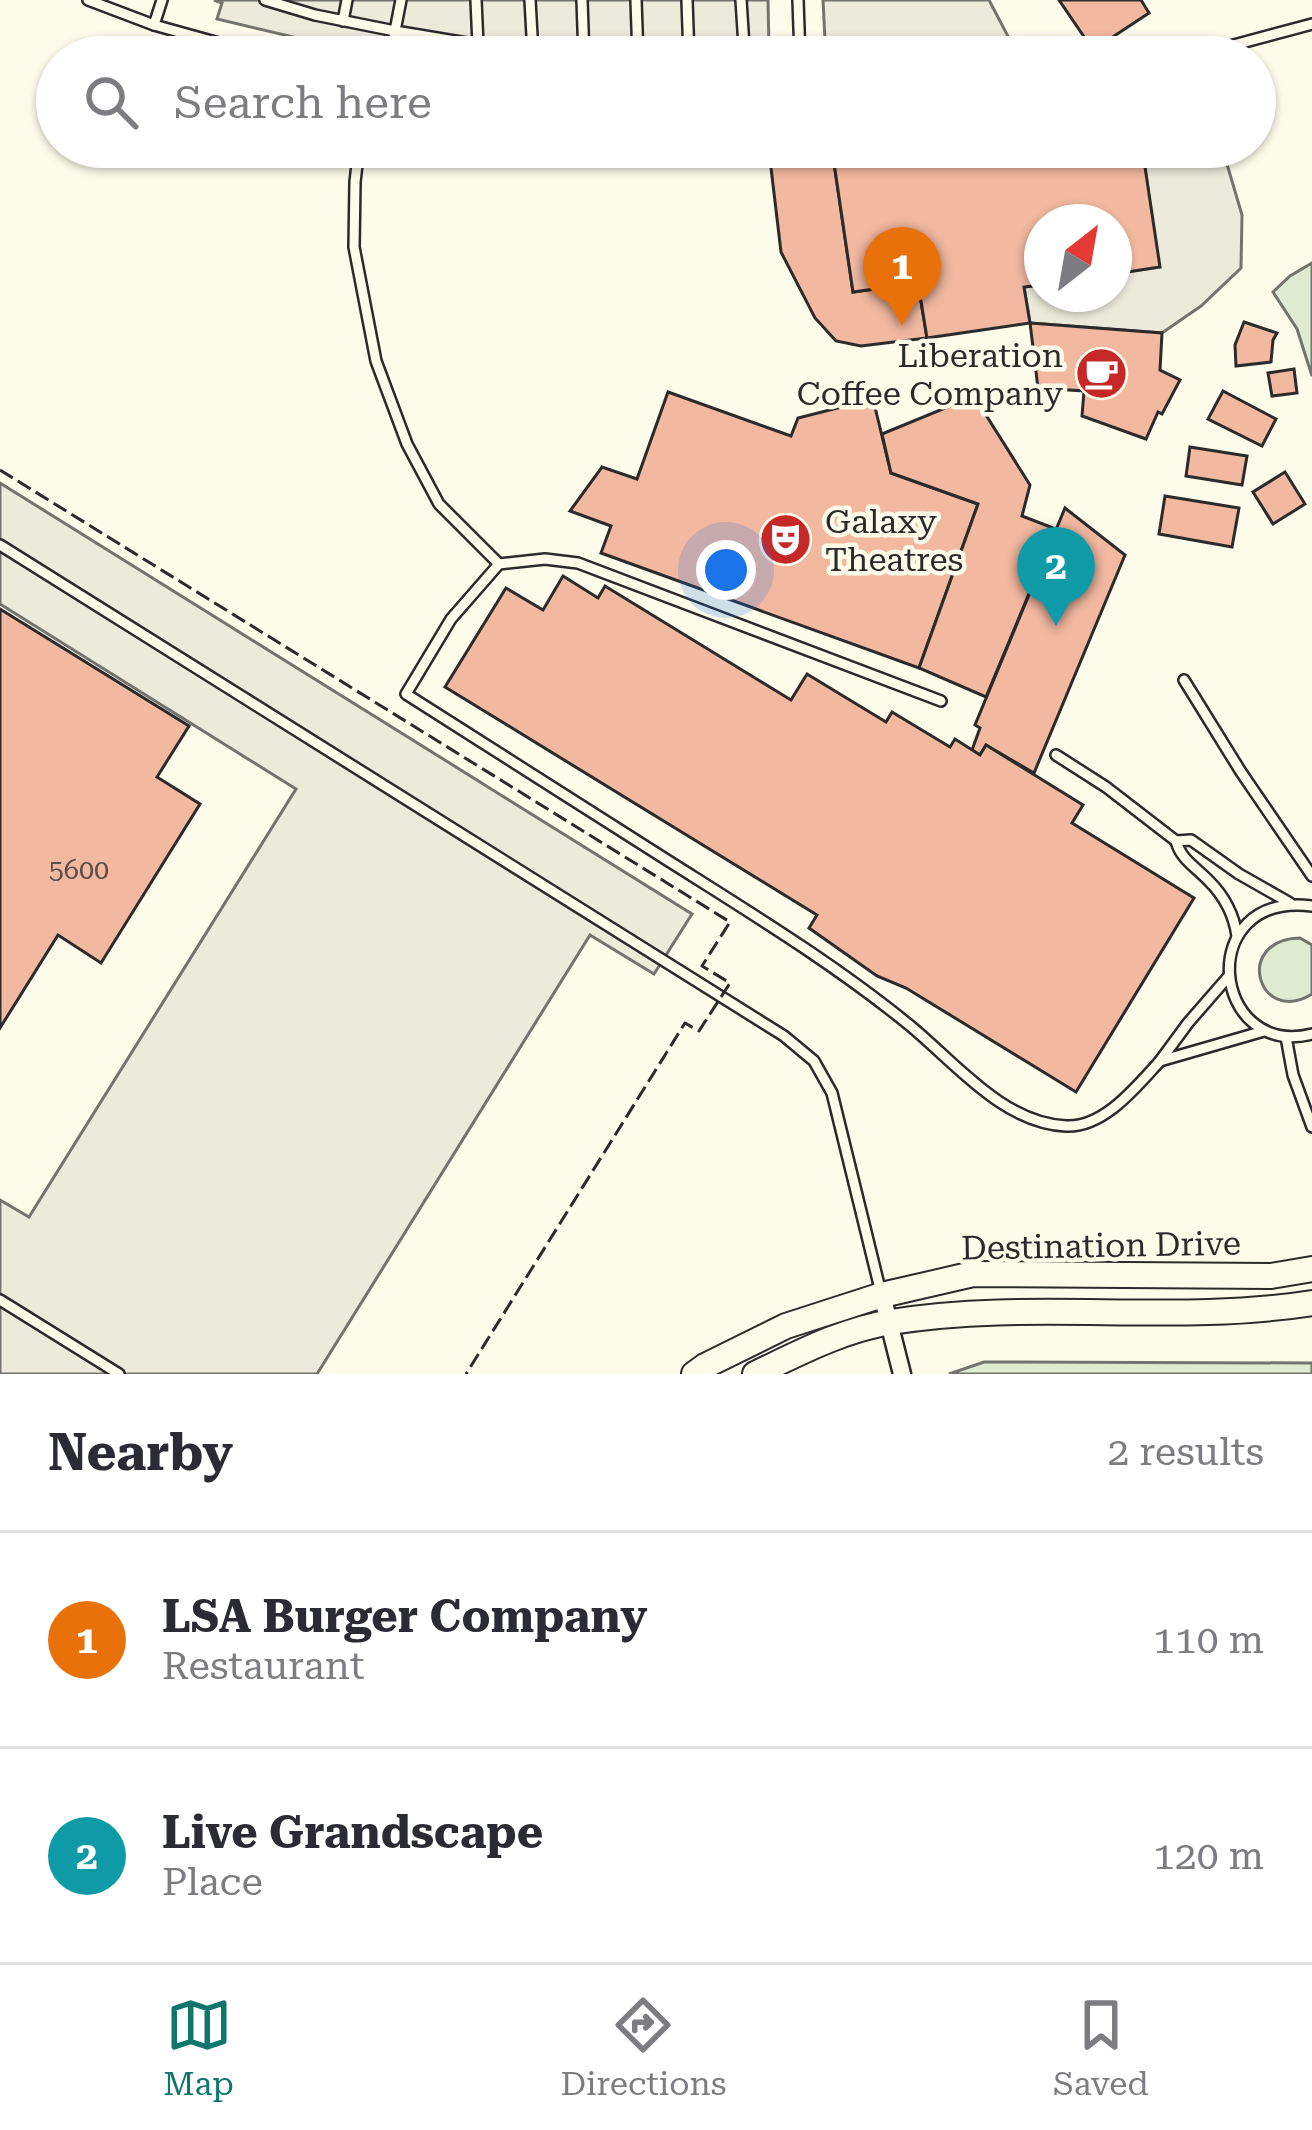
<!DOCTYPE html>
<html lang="en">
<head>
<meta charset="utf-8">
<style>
  :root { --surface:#fff; --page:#f7f7f7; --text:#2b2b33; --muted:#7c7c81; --line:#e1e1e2; --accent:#0f766e }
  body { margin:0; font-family:"Roboto Serif",serif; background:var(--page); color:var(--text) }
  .compass { position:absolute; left:1024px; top:204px; width:108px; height:108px; border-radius:50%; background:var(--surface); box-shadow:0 3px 9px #0004; rotate:31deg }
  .you { position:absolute; left:726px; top:570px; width:42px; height:42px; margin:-30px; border:9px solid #fff; border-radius:50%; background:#1a73e8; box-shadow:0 0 0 18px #1a73e833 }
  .badge { display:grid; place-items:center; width:78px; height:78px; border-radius:50%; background:var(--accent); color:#fff; font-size:39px; font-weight:700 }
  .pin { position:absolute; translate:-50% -99px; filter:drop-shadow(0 3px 6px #0008) }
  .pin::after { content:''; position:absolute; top:63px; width:42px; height:36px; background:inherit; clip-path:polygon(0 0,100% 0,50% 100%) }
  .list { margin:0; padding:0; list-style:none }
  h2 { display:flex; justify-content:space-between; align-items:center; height:156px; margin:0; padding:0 48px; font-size:51px }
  h2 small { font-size:39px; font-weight:400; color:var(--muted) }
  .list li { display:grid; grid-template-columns:78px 1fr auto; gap:36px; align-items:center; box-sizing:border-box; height:216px; padding:0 48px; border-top:3px solid var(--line) }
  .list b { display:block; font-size:45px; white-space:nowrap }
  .list p { margin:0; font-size:39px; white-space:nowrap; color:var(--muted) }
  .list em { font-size:39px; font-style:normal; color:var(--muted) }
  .icon { flex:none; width:66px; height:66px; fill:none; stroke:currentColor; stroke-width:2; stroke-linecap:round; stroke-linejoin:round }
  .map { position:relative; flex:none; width:1312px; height:1374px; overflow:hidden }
  .search { position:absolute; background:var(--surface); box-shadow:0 3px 9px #0004; left:36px; right:36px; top:36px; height:132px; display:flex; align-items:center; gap:30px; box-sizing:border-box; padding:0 42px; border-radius:66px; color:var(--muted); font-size:45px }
  .sheet { height:588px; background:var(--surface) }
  nav { display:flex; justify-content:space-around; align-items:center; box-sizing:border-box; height:168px; border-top:3px solid var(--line); background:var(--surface); font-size:33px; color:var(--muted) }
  nav a { display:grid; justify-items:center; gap:6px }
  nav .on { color:var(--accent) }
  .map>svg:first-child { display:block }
  .green { fill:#deebd1; stroke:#74746e; stroke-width:3 }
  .parking { fill:#eceadb; stroke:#74746e; stroke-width:3 }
  .building { fill:#f2b8a0; stroke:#2b2b2b; stroke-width:3 }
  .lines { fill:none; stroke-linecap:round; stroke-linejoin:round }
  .lane-casing { stroke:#2b2b2b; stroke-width:14 }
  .street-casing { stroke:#2b2b2b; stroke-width:21 }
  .secondary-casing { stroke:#2b2b2b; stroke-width:28 }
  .lane { stroke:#fdfbea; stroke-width:9 }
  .street { stroke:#fdfbea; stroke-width:16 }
  .secondary { stroke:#fdfbea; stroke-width:24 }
  .fence { stroke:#2b2b2b; stroke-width:3; stroke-dasharray:15 6; stroke-linecap:butt }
  .labels { text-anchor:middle; stroke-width:9; stroke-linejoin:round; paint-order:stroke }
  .number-label { font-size:27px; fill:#5d4e48 }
  .poi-label { font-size:33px; fill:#2b2b2b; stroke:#fdfbea; text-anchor:end }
  .street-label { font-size:33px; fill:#2b2b2b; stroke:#fdfbea }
</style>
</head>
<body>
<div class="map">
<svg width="1312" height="1374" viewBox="0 0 1312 1374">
  <rect width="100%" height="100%" fill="#fdfbea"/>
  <g class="green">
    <path d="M1312,263V376L1297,329L1273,292L1290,276Z"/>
    <path d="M1300,938L1312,945V994C1259,1027 1232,940 1300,938Z"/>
    <path d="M984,1362L1312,1363V1374H949Z"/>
  </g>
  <g class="parking">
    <path d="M214,0H768L769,49L757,48L755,57H413L415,48L371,40L365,54L217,19L222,3Z"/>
    <path d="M823,0H989L1011,42L958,57H851L841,43L829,49L825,40Z"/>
    <path d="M1142,147H1222L1242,215L1241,268L1201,306L1162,333L1030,323L1024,287L1042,285V294H1114V274L1159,267Z"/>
    <path d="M0,483L692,914L654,974L590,935L317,1374H0V1200L29,1217L296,789L0,604Z"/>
  </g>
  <g class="building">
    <path d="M1059,0H1141L1149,13L1093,50Z"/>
    <path d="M801,147H886L887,155L834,163L853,292L918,283L927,338L861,346L836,341L815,318L781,252L769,151Z"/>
    <path d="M886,147H1142L1160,267L1114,274V222H1042V285L1024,287L1030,323L927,338L918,283L853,292L834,163L887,155Z"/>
    <path d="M1244,322L1277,333L1273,340L1271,362L1236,366L1235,345Z"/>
    <path d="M1030,323L1162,333L1160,370L1180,380L1162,414L1158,412L1146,439L1082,416L1084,391L1038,388Z"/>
    <path d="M1294,369L1297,393L1272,396L1268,373Z"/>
    <path d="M1223,391L1276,419L1262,446L1208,419Z"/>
    <path d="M668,392L791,436L798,418L873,399L891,473L978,504L919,668L601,553L611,526L570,511L602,467L637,479Z"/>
    <path d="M974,396L1030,485L1022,516L1056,529L986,697L919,668L978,504L891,473L882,434Z"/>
    <path d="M1190,447L1247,456L1242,485L1186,476Z"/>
    <path d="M1285,472L1305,504L1273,524L1253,492Z"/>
    <path d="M1165,496L1239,508L1232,547L1159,534Z"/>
    <path d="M1065,508L1125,555L1034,773L986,745L980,755L972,750L980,728L975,725Z"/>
    <path d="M563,576L598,598L605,586L791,700L807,674L886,722L892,712L950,747L955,739L980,755L986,745L1083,805L1072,823L1194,898L1076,1092L906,988L877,976L809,928L817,915L445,687L506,588L543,610Z"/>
    <path d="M0,609L189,726L157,777L200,804L101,963L58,935L0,1028Z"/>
  </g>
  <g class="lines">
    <defs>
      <g id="lane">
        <path d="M88,0L154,25L269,57"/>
        <path d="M265,0L315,15L395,31L391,57"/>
        <path d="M401,0L395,31L533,54"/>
        <path d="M476,0L478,45"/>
        <path d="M530,0L533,54L550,57"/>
        <path d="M582,0L584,57"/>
        <path d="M636,0L638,57"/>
        <path d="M687,0L689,57"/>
        <path d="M798,0L800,57"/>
        <path d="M343,21L347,0"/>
        <path d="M154,25L162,0"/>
        <path d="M741,57L744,46L741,0"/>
        <path d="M1189,57L1312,24"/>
        <path d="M359,147L355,182L354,247L376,361L407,444L439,504L499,564"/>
        <path d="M0,545L784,1036L814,1061L832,1093L881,1293"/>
        <path d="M1184,680L1241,772L1312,876"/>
        <path d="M941,701L578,563L545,559L499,564L451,619L406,694C493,750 580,805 667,860C749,912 833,963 908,1024C955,1062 1002,1123 1066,1126C1104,1128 1137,1086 1160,1061"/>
        <path d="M1056,755L1106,787L1176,841"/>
        <path d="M1312,906C1193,891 1211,1059 1312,1034"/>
        <path d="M1237,936C1234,915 1224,896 1209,881C1196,867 1181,860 1176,841L1191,840L1239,874L1290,903"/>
        <path d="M1228,977L1188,1023L1160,1061L1264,1031"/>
        <path d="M1286,1037L1293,1075L1312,1127"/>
        <path d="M0,1300L119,1374"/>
      </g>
      <path id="street" d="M882,1295L902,1374"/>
      <g id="secondary">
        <path d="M694,1374L705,1366L786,1326L882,1295L973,1274L1271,1276L1312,1269"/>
        <path d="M755,1374C799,1353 842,1330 891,1322C1031,1299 1174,1325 1312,1303"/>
      </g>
    </defs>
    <use href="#lane" class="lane-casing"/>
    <use href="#street" class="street-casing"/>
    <use href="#secondary" class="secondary-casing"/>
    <use href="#lane" class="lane"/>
    <use href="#street" class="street"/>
    <use href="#secondary" class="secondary"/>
    <path class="fence" d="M0,470L730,922L702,966L730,983L699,1031L685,1023L466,1374"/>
  </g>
  <defs>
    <symbol id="cafe-disc" viewBox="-11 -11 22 22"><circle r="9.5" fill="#c62828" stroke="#fdfbea"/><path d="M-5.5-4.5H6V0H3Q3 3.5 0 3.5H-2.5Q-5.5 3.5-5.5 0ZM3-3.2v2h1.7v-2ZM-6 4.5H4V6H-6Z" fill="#fff"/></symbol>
    <symbol id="theatre-disc" viewBox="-11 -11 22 22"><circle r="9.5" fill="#c62828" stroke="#fdfbea"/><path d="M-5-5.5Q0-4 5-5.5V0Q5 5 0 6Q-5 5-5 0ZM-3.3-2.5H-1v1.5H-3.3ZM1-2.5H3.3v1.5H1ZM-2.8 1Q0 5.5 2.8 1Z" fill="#fff"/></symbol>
  </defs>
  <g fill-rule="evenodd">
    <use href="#cafe-disc" x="1072" y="344" width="59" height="59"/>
    <use href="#theatre-disc" x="756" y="510" width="59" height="59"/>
  </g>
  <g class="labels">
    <g class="number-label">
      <text x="79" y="879">5600</text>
    </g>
    <g class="poi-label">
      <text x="1063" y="367">Liberation<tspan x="1063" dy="38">Coffee Company</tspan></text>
      <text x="825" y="533" text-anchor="start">Galaxy<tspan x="825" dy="38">Theatres</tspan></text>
    </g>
    <g class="street-label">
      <text transform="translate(1101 1245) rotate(-1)" y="12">Destination Drive</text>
    </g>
  </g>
</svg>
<svg class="compass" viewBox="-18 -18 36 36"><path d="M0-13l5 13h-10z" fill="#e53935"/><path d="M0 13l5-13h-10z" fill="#7c7c81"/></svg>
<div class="you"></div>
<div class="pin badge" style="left:902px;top:326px;background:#e8710a">1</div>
<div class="pin badge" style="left:1056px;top:626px;background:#0f9aa8">2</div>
<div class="search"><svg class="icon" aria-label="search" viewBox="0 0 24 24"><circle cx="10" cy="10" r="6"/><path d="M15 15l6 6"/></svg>Search here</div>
</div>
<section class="sheet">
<h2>Nearby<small>2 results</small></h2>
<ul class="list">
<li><span class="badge" style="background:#e8710a">1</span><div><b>LSA Burger Company</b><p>Restaurant</p></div><em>110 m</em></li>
<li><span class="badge" style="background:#0f9aa8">2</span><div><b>Live Grandscape</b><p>Place</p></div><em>120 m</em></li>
</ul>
</section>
<nav>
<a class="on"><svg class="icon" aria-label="map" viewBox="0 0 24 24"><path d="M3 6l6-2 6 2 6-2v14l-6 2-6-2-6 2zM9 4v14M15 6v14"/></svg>Map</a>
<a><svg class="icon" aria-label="directions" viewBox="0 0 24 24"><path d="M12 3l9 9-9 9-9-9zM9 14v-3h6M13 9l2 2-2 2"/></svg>Directions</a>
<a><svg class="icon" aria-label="saved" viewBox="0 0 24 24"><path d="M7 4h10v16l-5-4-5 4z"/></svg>Saved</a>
</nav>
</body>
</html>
